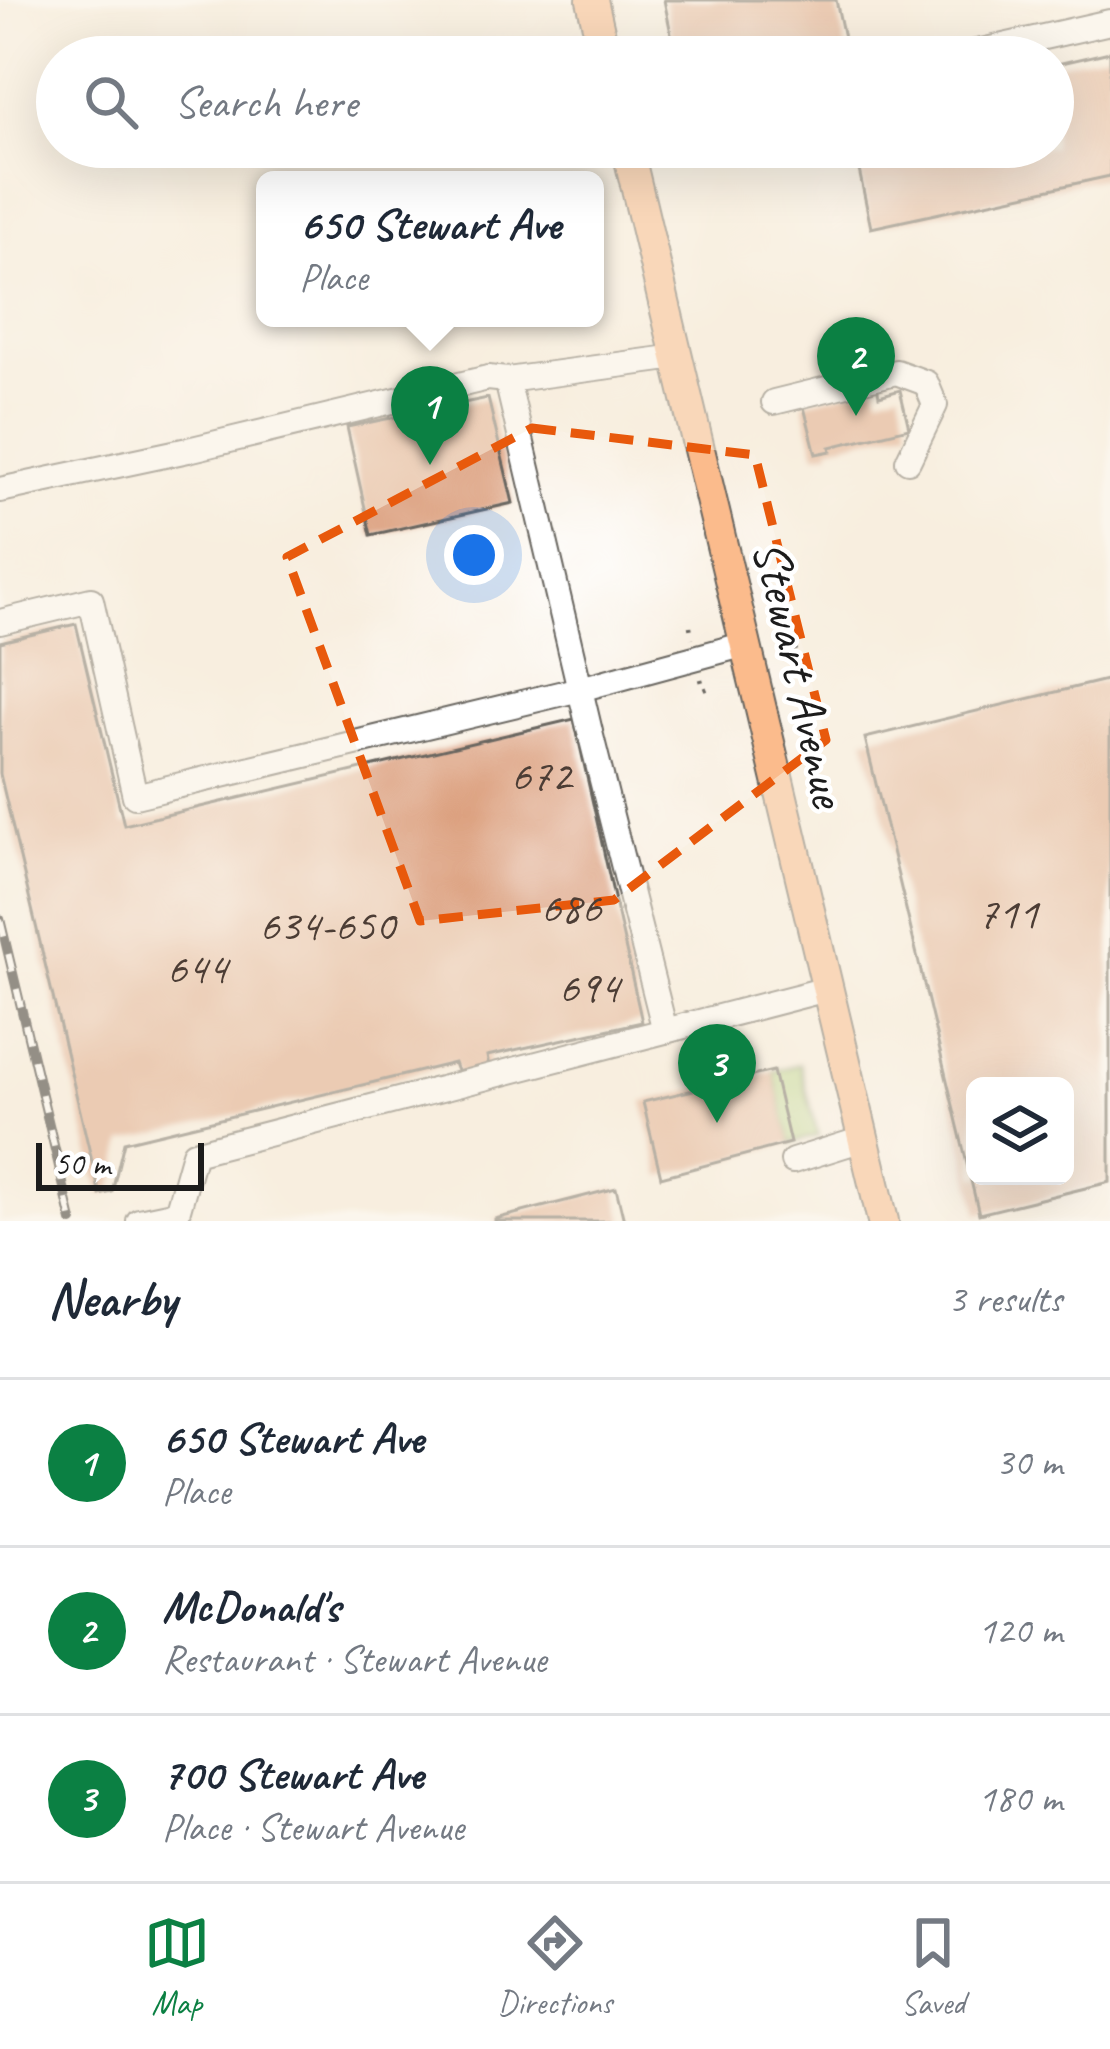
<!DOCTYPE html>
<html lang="en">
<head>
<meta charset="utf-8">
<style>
  :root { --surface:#fff; --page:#f6f6f7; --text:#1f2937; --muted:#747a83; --line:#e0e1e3; --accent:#0b8043 }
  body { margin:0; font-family:Caveat,sans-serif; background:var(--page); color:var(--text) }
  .controls { position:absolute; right:36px; bottom:36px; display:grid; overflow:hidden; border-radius:18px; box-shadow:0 12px 48px #0002 }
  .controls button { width:108px; height:108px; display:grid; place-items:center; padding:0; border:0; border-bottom:3px solid var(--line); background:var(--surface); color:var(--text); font:60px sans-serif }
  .scale { position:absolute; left:36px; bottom:30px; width:168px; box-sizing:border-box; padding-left:12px; border:6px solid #1c1c1c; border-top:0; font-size:33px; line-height:42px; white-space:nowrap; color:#1c1c1c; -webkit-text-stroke:9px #fff; paint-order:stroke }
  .you { position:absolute; left:474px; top:555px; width:42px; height:42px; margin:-30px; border:9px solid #fff; border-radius:50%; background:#1a73e8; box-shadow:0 0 0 18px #1a73e833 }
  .badge { display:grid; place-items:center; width:78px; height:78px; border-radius:50%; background:var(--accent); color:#fff; font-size:39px; font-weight:700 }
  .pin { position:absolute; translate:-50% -99px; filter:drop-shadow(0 3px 6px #0008) }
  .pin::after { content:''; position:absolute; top:63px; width:42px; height:36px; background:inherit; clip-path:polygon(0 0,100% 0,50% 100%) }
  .popup { position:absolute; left:256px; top:171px; width:348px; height:156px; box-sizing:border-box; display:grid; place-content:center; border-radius:18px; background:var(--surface); filter:drop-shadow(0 3px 9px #0005); font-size:39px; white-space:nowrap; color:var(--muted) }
  .popup b { font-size:45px; color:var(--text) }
  .popup::after { content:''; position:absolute; left:50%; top:100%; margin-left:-24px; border:24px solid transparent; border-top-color:var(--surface) }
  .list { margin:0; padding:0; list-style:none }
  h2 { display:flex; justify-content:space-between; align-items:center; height:156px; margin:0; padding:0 48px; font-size:51px }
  h2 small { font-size:39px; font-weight:400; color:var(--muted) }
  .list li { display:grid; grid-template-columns:78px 1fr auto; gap:36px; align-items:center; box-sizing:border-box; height:168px; padding:0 48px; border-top:3px solid var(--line) }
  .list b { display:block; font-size:45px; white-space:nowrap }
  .list p { margin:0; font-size:39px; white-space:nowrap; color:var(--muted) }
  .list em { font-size:39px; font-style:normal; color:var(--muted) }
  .icon { flex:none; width:66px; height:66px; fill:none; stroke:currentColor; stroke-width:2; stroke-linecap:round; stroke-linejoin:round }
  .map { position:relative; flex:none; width:1110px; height:1221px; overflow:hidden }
  .search { position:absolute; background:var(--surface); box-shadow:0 12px 48px #0002; left:36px; right:36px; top:36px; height:132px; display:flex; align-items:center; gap:30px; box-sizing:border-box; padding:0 42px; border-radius:66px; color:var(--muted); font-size:45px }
  .sheet { height:660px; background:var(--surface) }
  nav { display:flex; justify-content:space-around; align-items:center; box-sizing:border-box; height:168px; border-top:3px solid var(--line); background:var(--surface); font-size:33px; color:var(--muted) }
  nav a { display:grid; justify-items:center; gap:6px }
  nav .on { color:var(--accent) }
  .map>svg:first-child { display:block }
  .green { fill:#abcf78; stroke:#64764a; stroke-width:3 }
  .building { fill:#dca07f; fill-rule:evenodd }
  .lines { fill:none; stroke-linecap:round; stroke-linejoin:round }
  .minor-casing { stroke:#696660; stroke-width:28 }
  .major-casing { stroke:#696660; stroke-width:34 }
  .path { stroke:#696660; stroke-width:4.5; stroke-dasharray:3 9; stroke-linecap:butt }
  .minor { stroke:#fff; stroke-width:24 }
  .major { stroke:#fbbb8c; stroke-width:30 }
  .rail-casing { stroke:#1c1c1c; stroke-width:10 }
  .rail { stroke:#fff; stroke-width:6; stroke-dasharray:18; stroke-linecap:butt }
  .marked { fill:none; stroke:#e8590c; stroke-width:9; stroke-dasharray:24 15; stroke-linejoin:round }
  .labels { text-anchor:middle; stroke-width:9; stroke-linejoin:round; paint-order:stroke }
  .number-label { font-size:45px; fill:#4c3d35 }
  .street-label { font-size:51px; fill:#1c1c1c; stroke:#fff }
</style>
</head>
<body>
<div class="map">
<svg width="1110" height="1221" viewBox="0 0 1110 1221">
  <rect width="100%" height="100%" fill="#fff"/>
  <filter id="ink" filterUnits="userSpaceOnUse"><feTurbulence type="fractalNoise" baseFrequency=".00833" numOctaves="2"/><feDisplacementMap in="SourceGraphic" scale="24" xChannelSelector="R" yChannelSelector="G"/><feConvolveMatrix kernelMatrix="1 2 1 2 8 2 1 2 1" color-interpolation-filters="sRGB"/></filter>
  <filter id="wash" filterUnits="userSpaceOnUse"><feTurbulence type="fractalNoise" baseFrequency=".004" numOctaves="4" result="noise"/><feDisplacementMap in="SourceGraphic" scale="48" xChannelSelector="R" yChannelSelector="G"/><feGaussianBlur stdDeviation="2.7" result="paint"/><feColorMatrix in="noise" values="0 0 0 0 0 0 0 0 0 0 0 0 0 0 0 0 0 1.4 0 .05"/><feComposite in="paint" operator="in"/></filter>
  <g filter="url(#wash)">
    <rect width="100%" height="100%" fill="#f8eedf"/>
    <path class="green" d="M800,1064L818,1136L790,1143L773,1071Z"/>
    <g id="blocks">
      <g class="building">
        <path d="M664,0H836L848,57H676Z"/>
        <path d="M1110,52V176L871,228L857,160L822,168L817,147H1053V65Z"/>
        <path d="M877,385L879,396L900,390L909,428L830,447L831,451L816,454L803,403Z"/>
        <path d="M488,398L513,503L371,535L347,427Z"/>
        <path d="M76,624L124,825L574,719L642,1022L487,1056L490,1072L460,1079L454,1063L124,1142L112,1192L100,1195L0,774V642Z"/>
        <path d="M1110,679V1182L979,1214L865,738ZM975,1086H1065V1176H975Z"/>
        <path d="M773,1071L790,1143L661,1177L643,1102Z"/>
        <path d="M616,1188L624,1221H495V1219Z"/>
      </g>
    </g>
  </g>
  <g filter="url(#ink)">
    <use href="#blocks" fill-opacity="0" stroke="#696660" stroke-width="3"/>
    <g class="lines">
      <defs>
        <g id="minor">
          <path d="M955,57L1110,22"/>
          <path d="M507,380L591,736L665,1031"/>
          <path d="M774,402L896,372L926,383L935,405L908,461"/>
          <path d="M0,490L188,450L488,378L507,380L677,357"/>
          <path d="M0,622L91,600L135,796L580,689L746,644"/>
          <path d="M793,1161L863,1139"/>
          <path d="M139,1221L177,1213L194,1153L827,989"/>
        </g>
        <g id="major">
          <path d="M592,0L605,57"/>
          <path d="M627,147L883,1221"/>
        </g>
      </defs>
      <use href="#minor" class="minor-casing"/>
      <use href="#major" class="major-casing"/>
      <g class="path">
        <path d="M777,580L780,587"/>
        <path d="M690,626L692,638"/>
        <path d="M795,648L797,655"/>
        <path d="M791,665L798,663"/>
        <path d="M701,679L704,690L709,688"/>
      </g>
      <use href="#minor" class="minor"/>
      <use href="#major" class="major"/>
      <defs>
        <path id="rail" d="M0,919L72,1221"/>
      </defs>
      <use href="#rail" class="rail-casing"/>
      <use href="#rail" class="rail"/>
    </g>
  </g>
  <path d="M0 0H1110V1221H0ZM532,428L755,455L826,740L614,900L420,921L287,557Z" fill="#f8eedf" fill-opacity=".55" fill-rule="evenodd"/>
  <path class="marked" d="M532,428L755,455L826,740L614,900L420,921L287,557Z"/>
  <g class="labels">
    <g class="number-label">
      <text x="541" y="790">672</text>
      <text x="571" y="922">686</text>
      <text x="1008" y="928">711</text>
      <text x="327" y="940">634-650</text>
      <text x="197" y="983">644</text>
      <text x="589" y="1002">694</text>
    </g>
    <g class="street-label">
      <text transform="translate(801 673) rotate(77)" y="18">Stewart Avenue</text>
    </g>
  </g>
</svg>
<div class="controls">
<button><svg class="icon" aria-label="layers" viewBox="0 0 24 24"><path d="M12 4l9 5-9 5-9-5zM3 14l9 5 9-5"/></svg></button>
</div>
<div class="scale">50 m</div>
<div class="you"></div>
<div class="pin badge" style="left:430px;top:465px">1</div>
<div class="popup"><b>650 Stewart Ave</b>Place</div>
<div class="pin badge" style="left:856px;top:416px">2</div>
<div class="pin badge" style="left:717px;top:1123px">3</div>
<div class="search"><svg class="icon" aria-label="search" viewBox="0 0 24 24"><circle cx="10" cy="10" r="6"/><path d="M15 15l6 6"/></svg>Search here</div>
</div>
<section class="sheet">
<h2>Nearby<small>3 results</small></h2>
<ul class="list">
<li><span class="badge">1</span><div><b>650 Stewart Ave</b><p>Place</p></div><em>30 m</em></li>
<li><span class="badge">2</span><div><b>McDonald's</b><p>Restaurant · Stewart Avenue</p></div><em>120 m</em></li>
<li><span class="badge">3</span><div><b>700 Stewart Ave</b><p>Place · Stewart Avenue</p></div><em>180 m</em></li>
</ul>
</section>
<nav>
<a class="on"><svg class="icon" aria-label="map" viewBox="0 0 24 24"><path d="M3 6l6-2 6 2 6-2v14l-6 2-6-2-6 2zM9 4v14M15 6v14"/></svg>Map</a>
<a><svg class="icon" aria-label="directions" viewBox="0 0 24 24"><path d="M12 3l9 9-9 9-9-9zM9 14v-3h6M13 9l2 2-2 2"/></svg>Directions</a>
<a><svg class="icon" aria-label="saved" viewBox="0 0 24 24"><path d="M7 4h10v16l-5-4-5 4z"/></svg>Saved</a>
</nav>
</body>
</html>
